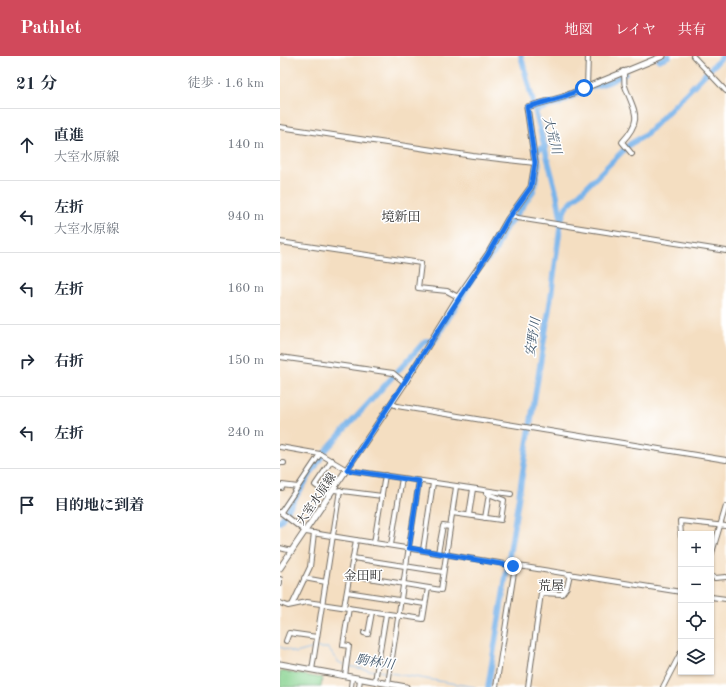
<!DOCTYPE html>
<html lang="ja">
<head>
<meta charset="utf-8">
<style>
  :root { --surface:#fff; --page:#f6f6f7; --text:#1f2937; --muted:#747a83; --line:#e0e1e3; --accent:#d1495b }
  body { margin:0; font-family:"Old Standard TT","Noto Serif JP",serif; background:var(--page); color:var(--text) }
  .controls { position:absolute; right:12px; bottom:12px; display:grid; overflow:hidden; border-radius:0px; box-shadow:0 1px 3px #0004 }
  .controls button { width:36px; height:36px; display:grid; place-items:center; padding:0; border:0; border-bottom:1px solid var(--line); background:var(--surface); color:var(--text); font:20px sans-serif }
  .stop { position:absolute; width:12px; height:12px; margin:-9px; border:3px solid #1a73e8; border-radius:50%; background:#fff }
  .stop.end { background:#1a73e8; border-color:#fff; box-shadow:0 1px 4px #0008 }
  .list { margin:0; padding:0; list-style:none }
  h2 { display:flex; justify-content:space-between; align-items:center; height:52px; margin:0; padding:0 16px; font-size:17px }
  h2 small { font-size:13px; font-weight:400; color:var(--muted) }
  .list li { display:grid; grid-template-columns:26px 1fr auto; gap:12px; align-items:center; box-sizing:border-box; height:72px; padding:0 16px; border-top:1px solid var(--line) }
  .list b { display:block; font-size:15px; white-space:nowrap }
  .list p { margin:0; font-size:13px; white-space:nowrap; color:var(--muted) }
  .list em { font-size:13px; font-style:normal; color:var(--muted) }
  .icon { flex:none; width:22px; height:22px; fill:none; stroke:currentColor; stroke-width:2; stroke-linecap:round; stroke-linejoin:round }
  .map { position:relative; flex:none; width:446px; height:631px; overflow:hidden }
  header { display:flex; align-items:center; gap:24px; box-sizing:border-box; height:56px; padding:0 20px; background:var(--accent); color:#fff }
  header strong { font-size:19px }
  nav { display:flex; gap:22px; margin-inline-start:auto; font-size:14px }
  main { display:flex }
  aside { flex:1; background:var(--surface) }
  .map>svg:first-child { display:block }
  .green { fill:#88d390; stroke:#5a7f5e }
  .lines { fill:none; stroke-linecap:round; stroke-linejoin:round }
  .stream { stroke:#79b4ea; stroke-width:1 }
  .river { stroke:#79b4ea; stroke-width:5.5 }
  .minor-casing { stroke:#716a60; stroke-width:6 }
  .major-casing { stroke:#716a60; stroke-width:7 }
  .minor { stroke:#fff; stroke-width:4 }
  .major { stroke:#fff; stroke-width:5 }
  .route { stroke:#1a73e8; stroke-width:5 }
  .labels { text-anchor:middle; stroke-width:3; stroke-linejoin:round; paint-order:stroke }
  .street-label { font-size:12px; fill:#2b2b2b; stroke:#fff }
  .water-label { font-size:13px; font-style:italic; fill:#465b6e; stroke:#fff }
  .neighbourhood-label { font-size:13px; fill:#2b2b2b; stroke:#fff }
</style>
</head>
<body>
<header>
<strong>Pathlet</strong>
<nav><a>地図</a><a>レイヤ</a><a>共有</a></nav>
</header>
<main>
<aside>
<h2>21 分<small>徒歩 · 1.6 km</small></h2>
<ul class="list">
<li><svg class="icon" aria-label="ahead" viewBox="0 0 24 24"><path d="M12 20V5M6 11l6-6 6 6"/></svg><div><b>直進</b><p>大室水原線</p></div><em>140 m</em></li>
<li><svg class="icon" aria-label="left" viewBox="0 0 24 24"><path d="M17 20v-9H6M10 6l-5 5 5 5"/></svg><div><b>左折</b><p>大室水原線</p></div><em>940 m</em></li>
<li><svg class="icon" aria-label="left" viewBox="0 0 24 24"><path d="M17 20v-9H6M10 6l-5 5 5 5"/></svg><div><b>左折</b></div><em>160 m</em></li>
<li><svg class="icon" aria-label="right" viewBox="0 0 24 24"><path d="M7 20v-9h11M14 6l5 5-5 5"/></svg><div><b>右折</b></div><em>150 m</em></li>
<li><svg class="icon" aria-label="left" viewBox="0 0 24 24"><path d="M17 20v-9H6M10 6l-5 5 5 5"/></svg><div><b>左折</b></div><em>240 m</em></li>
<li><svg class="icon" aria-label="arrive" viewBox="0 0 24 24"><path d="M6 21V4h12l-3 4 3 4H6"/></svg><div><b>目的地に到着</b></div></li>
</ul>
</aside>
<div class="map">
<svg width="446" height="631" viewBox="0 0 446 631">
  <rect width="100%" height="100%" fill="#fff"/>
  <filter id="ink" filterUnits="userSpaceOnUse"><feTurbulence type="fractalNoise" baseFrequency=".025" numOctaves="2"/><feDisplacementMap in="SourceGraphic" scale="8" xChannelSelector="R" yChannelSelector="G"/><feConvolveMatrix kernelMatrix="1 2 1 2 8 2 1 2 1" color-interpolation-filters="sRGB"/></filter>
  <filter id="wash" filterUnits="userSpaceOnUse"><feTurbulence type="fractalNoise" baseFrequency=".012" numOctaves="4" result="noise"/><feDisplacementMap in="SourceGraphic" scale="16" xChannelSelector="R" yChannelSelector="G"/><feGaussianBlur stdDeviation="0.9" result="paint"/><feColorMatrix in="noise" values="0 0 0 0 0 0 0 0 0 0 0 0 0 0 0 0 0 1.4 0 .05"/><feComposite in="paint" operator="in"/></filter>
  <g filter="url(#wash)">
    <rect width="100%" height="100%" fill="#f4dec1"/>
    <path class="green" d="M0,615L42,622L41,631H0Z"/>
    <g class="lines">
      <g class="stream">
        <path d="M0,591L16,597L34,592"/>
        <path d="M37,592H48L57,605L64,609"/>
        <path d="M67,610L95,615"/>
        <path d="M99,615L107,617"/>
        <path d="M110,617L195,631"/>
      </g>
      <g class="river">
        <path d="M241,0L277,139L281,162"/>
        <path d="M379,4L389,0"/>
        <path d="M312,31L329,26L345,18"/>
        <path d="M255,54L278,48L304,34"/>
        <path d="M201,210L214,197L226,171L233,164L254,134L259,107L256,95L265,90"/>
        <path d="M0,466L46,394L145,285L155,284L194,221"/>
        <path d="M208,631L271,241L281,164L286,151L350,88L364,80L443,0"/>
      </g>
    </g>
  </g>
  <g filter="url(#ink)">
    <g class="lines">
      <defs>
        <g id="minor">
          <path d="M413,0L446,35"/>
          <path d="M343,15C346,21 343,25 345,30C354,56 364,62 342,86L352,98"/>
          <path d="M307,31L308,0"/>
          <path d="M0,71L193,100L255,107"/>
          <path d="M231,159L238,162L446,195"/>
          <path d="M0,186L141,207L138,232L167,235L178,241"/>
          <path d="M0,301L113,317L125,327"/>
          <path d="M111,347L117,350L446,404"/>
          <path d="M0,391L40,398L67,414L231,438"/>
          <path d="M0,407H4"/>
          <path d="M0,432H2V429L18,431"/>
          <path d="M54,434L102,440"/>
          <path d="M50,440L35,429L52,404"/>
          <path d="M0,456L26,476L401,536"/>
          <path d="M1,456L40,398"/>
          <path d="M172,457L221,464L224,444L206,437"/>
          <path d="M189,459L193,433"/>
          <path d="M205,462L209,438"/>
          <path d="M401,480L400,465L446,470"/>
          <path d="M94,487L105,419"/>
          <path d="M111,489L122,422"/>
          <path d="M0,492L12,495"/>
          <path d="M143,494L153,427"/>
          <path d="M158,497L163,470L170,471"/>
          <path d="M431,500L446,450"/>
          <path d="M73,502L163,516"/>
          <path d="M70,519L161,534L176,431"/>
          <path d="M431,520L435,522L446,521"/>
          <path d="M24,522L46,526"/>
          <path d="M0,523V527"/>
          <path d="M67,536L145,548"/>
          <path d="M431,541L446,543"/>
          <path d="M0,547L8,550L27,546L143,563L148,532"/>
          <path d="M12,549L30,511L34,477"/>
          <path d="M64,551L76,484"/>
          <path d="M84,577L88,578L92,556"/>
          <path d="M6,585L9,577L37,581"/>
          <path d="M32,614L60,434"/>
          <path d="M65,620L69,590L63,589L69,552"/>
          <path d="M95,625L106,558"/>
          <path d="M108,628L139,425"/>
          <path d="M71,631L72,622"/>
          <path d="M79,631L80,623"/>
          <path d="M216,631L235,510"/>
          <path d="M248,631L261,537L282,538L287,531L290,518"/>
          <path d="M383,631L401,596"/>
        </g>
        <g id="major">
          <path d="M0,512L125,327L178,241L208,198L228,163L251,131L255,107L247,51L283,41L383,0"/>
          <path d="M0,608L126,631"/>
        </g>
      </defs>
      <use href="#minor" class="minor-casing"/>
      <use href="#major" class="major-casing"/>
      <use href="#minor" class="minor"/>
      <use href="#major" class="major"/>
    </g>
  </g>
  <g class="lines" filter="url(#ink)">
    <path class="route" d="M233,510L129,492L139,425L67,414L208,198L228,163L251,131L255,107L247,51L283,41L304,32"/>
  </g>
  <g class="labels">
    <g class="street-label">
      <text transform="translate(36 443) rotate(-56)" y="4">大室水原線</text>
    </g>
    <g class="water-label">
      <text transform="translate(273 79) rotate(75)" y="5">大荒川</text>
      <text transform="translate(252 281) rotate(-81)" y="5">安野川</text>
      <text transform="translate(95 605) rotate(9)" y="5">駒林川</text>
    </g>
    <g class="neighbourhood-label">
      <text x="121" y="165">境新田</text>
      <text x="83" y="524">金田町</text>
      <text x="271" y="534">荒屋</text>
    </g>
  </g>
</svg>
<div class="controls">
<button>+</button>
<button>−</button>
<button><svg class="icon" aria-label="locate" viewBox="0 0 24 24"><circle cx="12" cy="12" r="6"/><path d="M12 2v4M12 18v4M2 12h4M18 12h4"/></svg></button>
<button><svg class="icon" aria-label="layers" viewBox="0 0 24 24"><path d="M12 4l9 5-9 5-9-5zM3 14l9 5 9-5"/></svg></button>
</div>
<div class="stop" style="left:304px;top:32px"></div>
<div class="stop end" style="left:233px;top:510px"></div>
</div>
</main>
</body>
</html>
